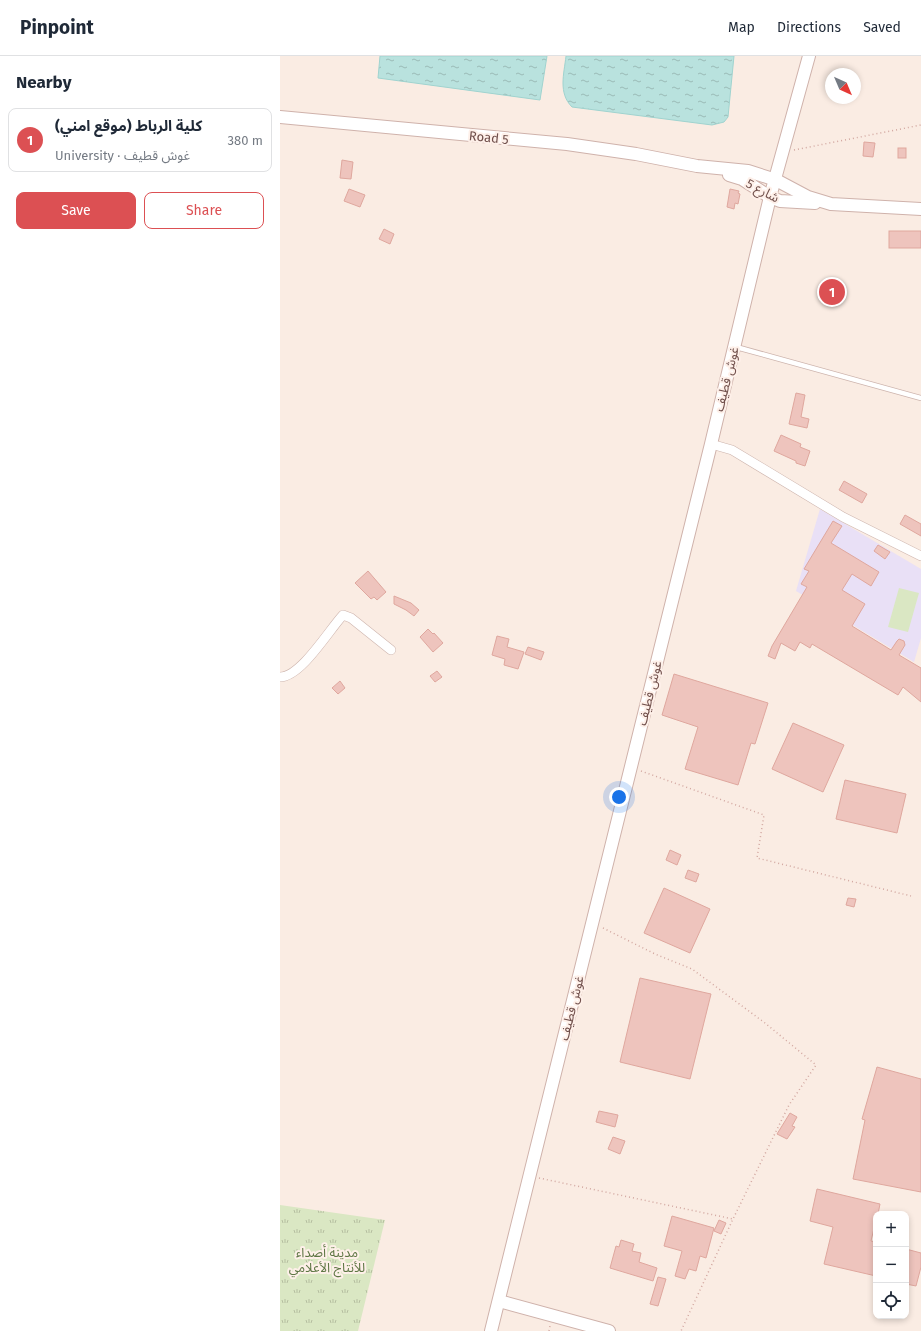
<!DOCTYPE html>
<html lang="en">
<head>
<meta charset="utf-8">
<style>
  :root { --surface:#fff; --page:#f6f6f7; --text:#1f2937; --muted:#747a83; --line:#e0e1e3; --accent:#dc5053 }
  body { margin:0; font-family:"Fira Sans","Noto Sans Arabic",sans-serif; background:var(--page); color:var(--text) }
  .controls { position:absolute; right:12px; bottom:12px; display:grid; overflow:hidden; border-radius:8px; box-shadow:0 2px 6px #0003 }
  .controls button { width:36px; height:36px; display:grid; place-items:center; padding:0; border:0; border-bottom:1px solid var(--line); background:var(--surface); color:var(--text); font:20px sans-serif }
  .compass { position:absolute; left:545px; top:12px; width:36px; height:36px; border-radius:50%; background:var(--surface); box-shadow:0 2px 6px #0003; rotate:136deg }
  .you { position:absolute; left:339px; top:741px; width:14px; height:14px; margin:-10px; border:3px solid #fff; border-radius:50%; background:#1a73e8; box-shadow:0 0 0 6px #1a73e833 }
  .badge { display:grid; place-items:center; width:26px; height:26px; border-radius:50%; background:var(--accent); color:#fff; font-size:13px; font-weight:700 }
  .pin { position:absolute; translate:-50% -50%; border:2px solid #fff; box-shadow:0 1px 4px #0006 }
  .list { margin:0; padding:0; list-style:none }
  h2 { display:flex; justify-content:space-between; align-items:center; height:52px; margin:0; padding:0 16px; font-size:17px }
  h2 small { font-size:13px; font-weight:400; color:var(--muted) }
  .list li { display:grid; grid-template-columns:26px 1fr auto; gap:12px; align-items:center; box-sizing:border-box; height:64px; margin:0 8px 8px; padding:0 8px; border:1px solid var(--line); border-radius:8px }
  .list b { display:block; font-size:15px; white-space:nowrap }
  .list p { margin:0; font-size:13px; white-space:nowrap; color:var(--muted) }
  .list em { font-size:13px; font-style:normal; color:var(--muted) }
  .actions { display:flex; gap:8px; padding:12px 16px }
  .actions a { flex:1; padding:9px 0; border:1px solid var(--accent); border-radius:8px; text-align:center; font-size:14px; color:var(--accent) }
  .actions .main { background:var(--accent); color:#fff }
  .icon { flex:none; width:22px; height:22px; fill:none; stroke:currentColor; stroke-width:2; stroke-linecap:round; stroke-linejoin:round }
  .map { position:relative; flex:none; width:641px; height:1275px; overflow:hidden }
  header { display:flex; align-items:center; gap:24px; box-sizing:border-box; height:56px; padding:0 20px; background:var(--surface); border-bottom:1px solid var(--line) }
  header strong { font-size:19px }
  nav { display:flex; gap:22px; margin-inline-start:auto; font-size:14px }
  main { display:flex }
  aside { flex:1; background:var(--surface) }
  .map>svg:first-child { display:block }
  .education { fill:#e9e0f6 }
  .park { fill:url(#park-tufts) }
  .pitch { fill:#dae7c3 }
  .water { fill:url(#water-ripples); stroke:#a0d3cf }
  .building { fill:#eec4bd; stroke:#dfa79e }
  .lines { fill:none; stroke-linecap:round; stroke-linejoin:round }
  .lane-casing { stroke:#cdb4ad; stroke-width:6 }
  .street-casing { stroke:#cdb4ad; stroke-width:10 }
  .secondary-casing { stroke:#cfb2ab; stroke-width:14 }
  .path { stroke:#d2a7a0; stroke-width:1.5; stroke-dasharray:1 3; stroke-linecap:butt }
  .lane { stroke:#fff; stroke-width:4.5 }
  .street { stroke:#fff; stroke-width:9 }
  .secondary { stroke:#fff; stroke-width:12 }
  .labels { text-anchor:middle; stroke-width:4; stroke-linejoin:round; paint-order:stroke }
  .street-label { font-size:13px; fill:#704f4b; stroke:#fef0e9 }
  .park-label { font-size:13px; fill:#5e7644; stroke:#fef0e9 }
</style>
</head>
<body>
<header>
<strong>Pinpoint</strong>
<nav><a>Map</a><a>Directions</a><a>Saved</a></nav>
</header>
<main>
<aside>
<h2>Nearby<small></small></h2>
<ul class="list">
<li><span class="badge">1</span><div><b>كلية الرباط (موقع امني)</b><p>University · غوش قطيف</p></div><em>380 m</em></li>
</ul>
<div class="actions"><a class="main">Save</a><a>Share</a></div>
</aside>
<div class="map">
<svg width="641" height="1275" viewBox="0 0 641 1275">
  <defs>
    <pattern id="park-tufts" width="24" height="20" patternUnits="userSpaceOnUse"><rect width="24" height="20" fill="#dae7c3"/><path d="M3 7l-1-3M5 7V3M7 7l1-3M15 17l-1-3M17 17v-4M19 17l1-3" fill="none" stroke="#b5bea0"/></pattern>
    <pattern id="water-ripples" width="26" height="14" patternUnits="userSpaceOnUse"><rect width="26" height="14" fill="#b9e2de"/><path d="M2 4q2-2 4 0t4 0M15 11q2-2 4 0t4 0" fill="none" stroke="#9bbab6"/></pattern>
  </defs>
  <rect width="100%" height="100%" fill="#faece3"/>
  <path class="education" d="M540,453L641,513V582L634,606L516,535Z"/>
  <path class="park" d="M0,1149L105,1164L78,1275H0Z"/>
  <path class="pitch" d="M619,532L639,537L628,576L608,571Z"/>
  <g class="water">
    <path d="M100,0H267L260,44L98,22Z"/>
    <path d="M286,0H454L448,61L444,66L432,69L292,51C278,37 284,18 286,0Z"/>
  </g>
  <g class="building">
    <path d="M584,86L595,87L593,101L583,100Z"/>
    <rect x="618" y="92" width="8" height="10"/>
    <path d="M62,104L73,106L71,123L60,122Z"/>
    <path d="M69,133L85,139L80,151L64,145Z"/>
    <path d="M450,133L459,135L458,137L460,138L458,148L455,147L454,153L447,151Z"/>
    <path d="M104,173L114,178L110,188L99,183Z"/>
    <rect x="609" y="175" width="32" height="17"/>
    <path d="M516,337L525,339L521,361L529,363L527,372L509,368Z"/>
    <path d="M501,379L521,388L520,391L530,395L525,410L516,407V405L494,395Z"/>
    <path d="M564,425L587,438L582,447L559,434Z"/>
    <path d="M625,459L641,468V480L620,468Z"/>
    <path d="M553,465L562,470L551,487L599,516L591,530L572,518L562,534L585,548L572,570L611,594L617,585L619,583L624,585L625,589L619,599L641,612V646L623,631L618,639L532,588L530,592L520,586L515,595L501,587L495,603L488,600L492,590L527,531L521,528L529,515L524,513Z"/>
    <path d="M598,489L610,496L605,503L594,495Z"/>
    <path d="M88,515L106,536L97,544L94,541L91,543L75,527Z"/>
    <path d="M114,540L131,547L139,554L134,560L126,554L114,548Z"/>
    <path d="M148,573L153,578L154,577L163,587L153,596L140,581Z"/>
    <path d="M217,580L229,583L227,591L244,596L238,613L224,609L225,603L212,599Z"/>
    <path d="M248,591L264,596L261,604L245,598Z"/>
    <path d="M157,615L162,621L155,626L150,620Z"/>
    <path d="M394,618L488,647L475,688L471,687L458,729L405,713L418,671L382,659Z"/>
    <path d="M60,625L65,632L58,638L52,632Z"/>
    <path d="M513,667L564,689L543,736L492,713Z"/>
    <path d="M565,724L626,738L617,777L556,763Z"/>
    <path d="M390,794L401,799L397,809L386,804Z"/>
    <path d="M408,814L419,818L416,826L405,822Z"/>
    <path d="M384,832L430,853L410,897L364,877Z"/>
    <path d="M568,842L576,843L574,851L566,849Z"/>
    <path d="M360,922L431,938L410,1023L340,1006Z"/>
    <path d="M597,1011L641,1023V1136L573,1123L585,1064L582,1063Z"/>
    <path d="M319,1055L338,1059L335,1071L316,1066Z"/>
    <path d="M510,1057L517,1061L512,1070L515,1071L507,1083L497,1078Z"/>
    <path d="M333,1081L345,1085L340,1098L328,1093Z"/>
    <path d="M537,1133L600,1148L598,1158H596V1164L591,1185L596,1186V1220L544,1208L553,1171L530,1165Z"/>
    <path d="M392,1160L434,1172L426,1202L420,1200L416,1215L409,1213L405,1223L395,1220L402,1195L384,1190Z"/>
    <path d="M439,1164L446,1167L441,1178L434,1175Z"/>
    <path d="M341,1184L354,1188L352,1195L361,1197L359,1206L377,1212L373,1225L330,1212L336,1190L339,1191Z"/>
    <path d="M626,1193L641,1197V1211L636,1230L626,1228Z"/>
    <path d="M378,1221L386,1223L378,1250L370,1248Z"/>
  </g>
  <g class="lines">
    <defs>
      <path id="lane" d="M456,291L641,342"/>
      <g id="street">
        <path d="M431,388L452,394L563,461L641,500"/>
        <path d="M0,621C21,621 49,574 63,559L71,562L111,594"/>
      </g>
      <g id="secondary">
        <path d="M0,61L287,88L356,98L417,110L468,115L496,124L528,141L551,148L641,153"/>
        <path d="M449,119L462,123L490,141L500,145L535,147"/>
        <path d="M219,1245L329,1275"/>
        <path d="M211,1275L431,388L490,141L529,0"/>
      </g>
    </defs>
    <use href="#lane" class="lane-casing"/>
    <use href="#street" class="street-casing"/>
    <use href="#secondary" class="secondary-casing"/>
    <g class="path">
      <path d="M514,94L641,69"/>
      <path d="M361,715L484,759L477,802L631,840"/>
      <path d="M323,872L375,898L412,913L485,967L536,1009L509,1049L453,1163L401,1275"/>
      <path d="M259,1122L453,1163"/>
      <path d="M269,1275L270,1270"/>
    </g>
    <use href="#lane" class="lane"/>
    <use href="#street" class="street"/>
    <use href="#secondary" class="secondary"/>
  </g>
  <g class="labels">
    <g class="street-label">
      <text transform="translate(209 81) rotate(6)" y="5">Road 5</text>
      <text transform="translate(483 134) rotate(28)" y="5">شارع 5</text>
      <text transform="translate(446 323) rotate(-76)" y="5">غوش قطيف</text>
      <text transform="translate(369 637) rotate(-76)" y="5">غوش قطيف</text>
      <text transform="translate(291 952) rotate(-76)" y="5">غوش قطيف</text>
    </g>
    <g class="park-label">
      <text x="47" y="1201">مدينة أصداء<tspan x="47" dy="15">للأنتاج الأعلامي</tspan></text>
    </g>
  </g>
</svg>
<div class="controls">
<button>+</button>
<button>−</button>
<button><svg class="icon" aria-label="locate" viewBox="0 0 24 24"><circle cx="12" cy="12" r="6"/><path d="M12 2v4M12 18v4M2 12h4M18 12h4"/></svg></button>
</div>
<svg class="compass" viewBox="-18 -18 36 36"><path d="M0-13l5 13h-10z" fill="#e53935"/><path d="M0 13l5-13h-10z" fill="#747a83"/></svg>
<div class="you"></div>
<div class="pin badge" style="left:552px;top:236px">1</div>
</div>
</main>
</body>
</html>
